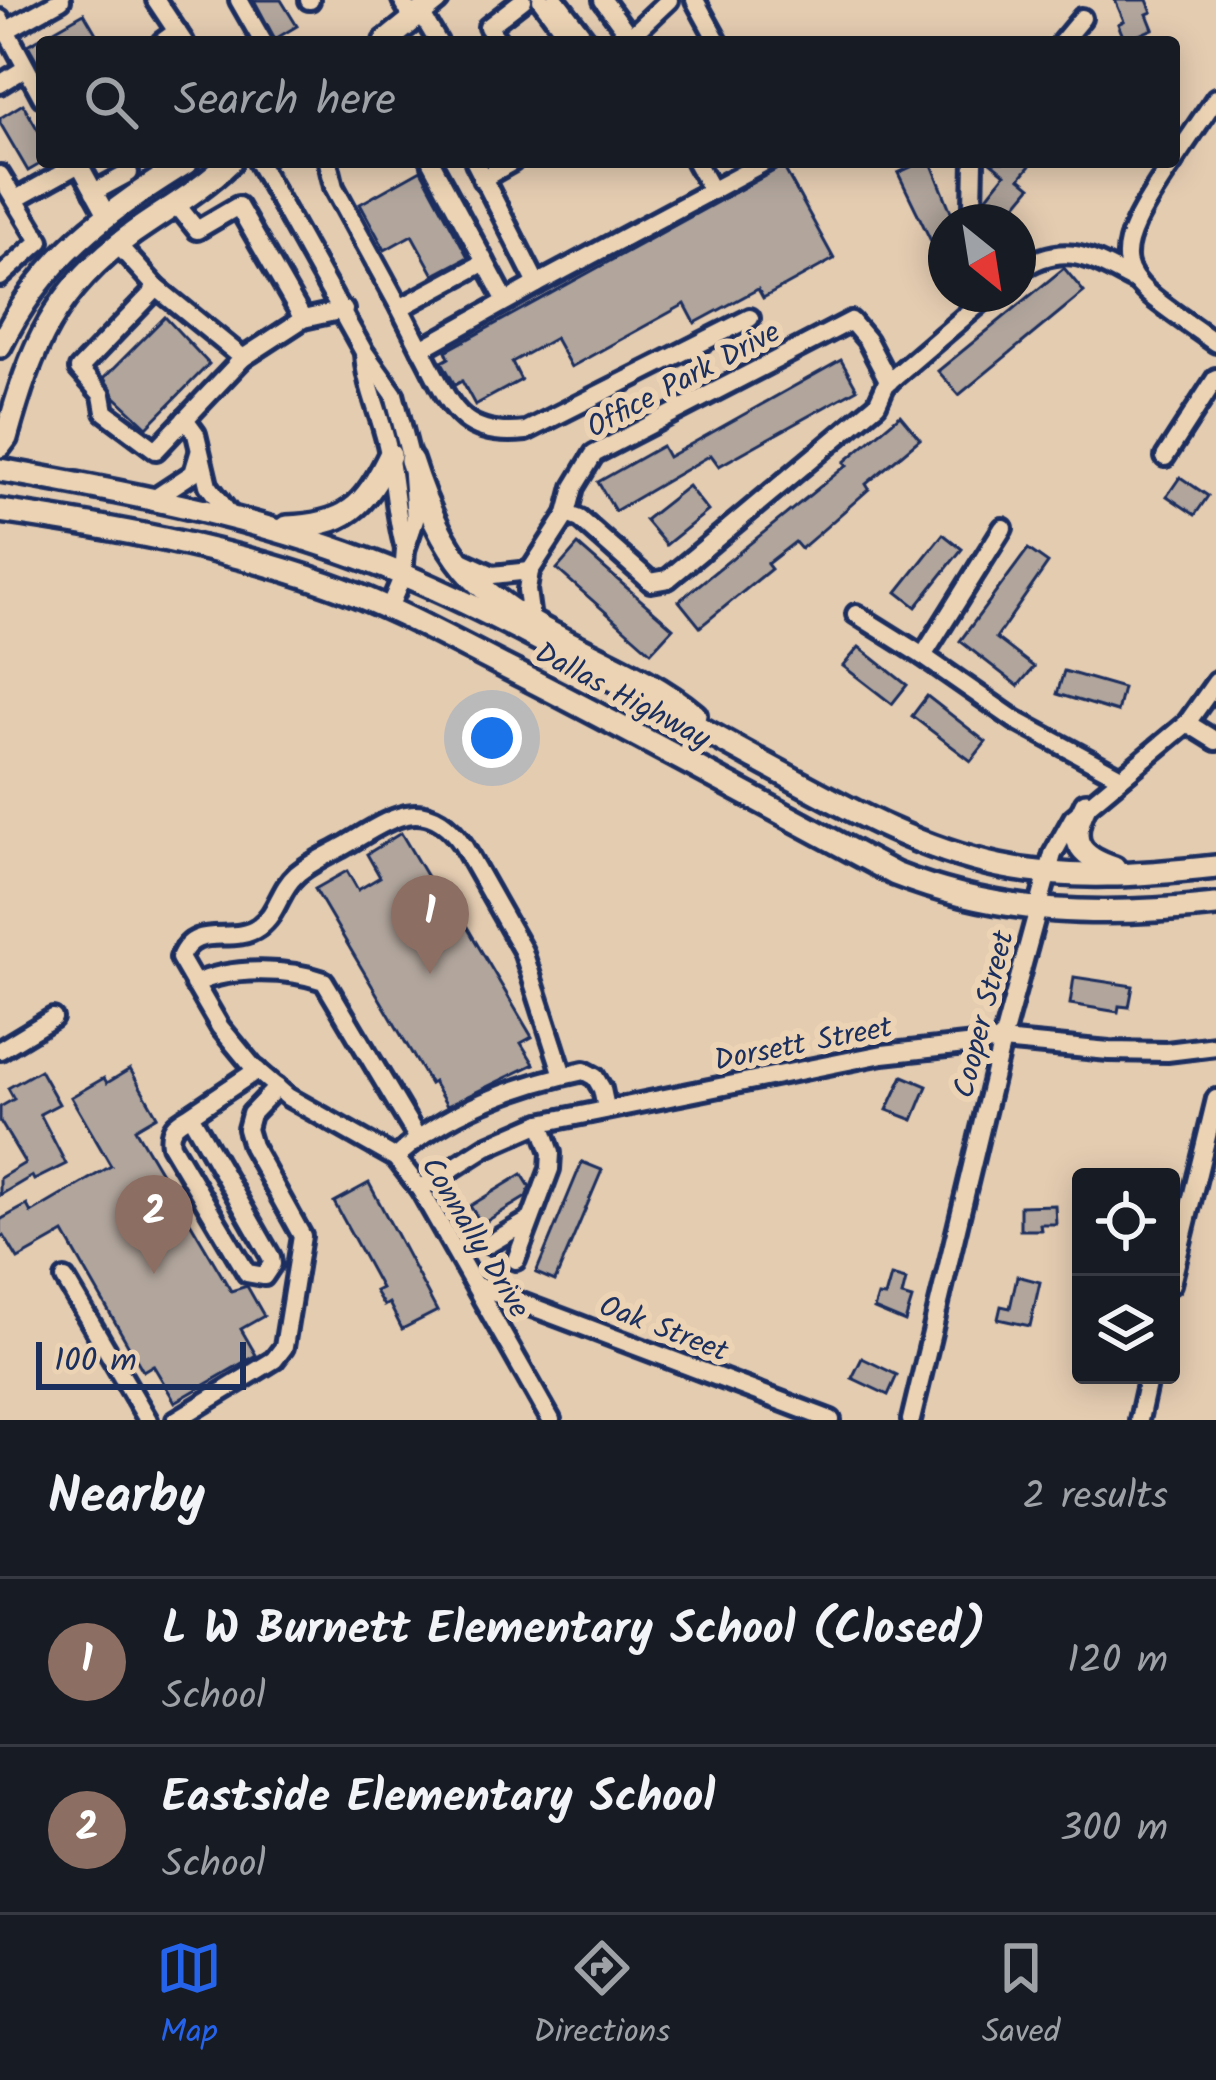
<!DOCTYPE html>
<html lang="en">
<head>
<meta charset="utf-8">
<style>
  :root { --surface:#171b24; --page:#20242c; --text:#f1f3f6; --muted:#9ea1a6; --line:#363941; --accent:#2563eb }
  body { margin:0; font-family:Kalam,sans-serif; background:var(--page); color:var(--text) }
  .controls { position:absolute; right:36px; bottom:36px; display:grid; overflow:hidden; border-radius:12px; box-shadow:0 6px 30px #0003 }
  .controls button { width:108px; height:108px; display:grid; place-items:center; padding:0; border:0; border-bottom:3px solid var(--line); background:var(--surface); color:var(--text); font:60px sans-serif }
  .compass { position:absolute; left:928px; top:204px; width:108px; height:108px; border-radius:50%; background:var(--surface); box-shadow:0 6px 30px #0003; rotate:150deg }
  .scale { position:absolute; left:36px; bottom:30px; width:210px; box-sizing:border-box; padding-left:12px; border:6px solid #1b2f5e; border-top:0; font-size:33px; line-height:42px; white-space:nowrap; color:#1b2f5e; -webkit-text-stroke:9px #ecd3b4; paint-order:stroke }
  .you { position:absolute; left:492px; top:738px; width:42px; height:42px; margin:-30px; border:9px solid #fff; border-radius:50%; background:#1a73e8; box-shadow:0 0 0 18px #1a73e833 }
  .badge { display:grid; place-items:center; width:78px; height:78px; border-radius:50%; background:var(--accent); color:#fff; font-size:39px; font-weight:700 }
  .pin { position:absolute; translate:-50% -99px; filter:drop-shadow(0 3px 6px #0008) }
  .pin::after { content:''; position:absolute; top:63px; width:42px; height:36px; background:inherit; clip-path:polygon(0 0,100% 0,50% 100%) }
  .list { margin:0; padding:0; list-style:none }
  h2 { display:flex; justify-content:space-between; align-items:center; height:156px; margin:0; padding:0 48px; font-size:51px }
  h2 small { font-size:39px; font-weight:400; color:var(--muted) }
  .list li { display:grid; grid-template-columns:78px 1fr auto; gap:36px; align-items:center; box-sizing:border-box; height:168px; padding:0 48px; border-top:3px solid var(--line) }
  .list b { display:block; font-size:45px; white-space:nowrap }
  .list p { margin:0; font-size:39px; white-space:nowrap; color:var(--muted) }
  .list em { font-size:39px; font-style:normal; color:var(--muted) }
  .icon { flex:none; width:66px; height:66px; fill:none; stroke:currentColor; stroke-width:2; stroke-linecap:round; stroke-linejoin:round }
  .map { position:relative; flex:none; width:1216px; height:1420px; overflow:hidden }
  .search { position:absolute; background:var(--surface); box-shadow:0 6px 30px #0003; left:36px; right:36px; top:36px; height:132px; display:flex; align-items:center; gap:30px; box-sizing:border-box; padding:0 42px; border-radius:12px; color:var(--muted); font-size:45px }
  .sheet { height:492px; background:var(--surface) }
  nav { display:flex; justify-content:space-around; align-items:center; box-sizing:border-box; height:168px; border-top:3px solid var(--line); background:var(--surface); font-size:33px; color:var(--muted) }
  nav a { display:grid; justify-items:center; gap:6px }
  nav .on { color:var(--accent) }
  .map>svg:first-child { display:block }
  .building { fill:#b1a59c; stroke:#1b2f5e; stroke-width:3 }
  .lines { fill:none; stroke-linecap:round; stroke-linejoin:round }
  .minor-casing { stroke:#1b2f5e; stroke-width:26 }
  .major-casing { stroke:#1b2f5e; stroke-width:30 }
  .minor { stroke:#ecd3b4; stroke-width:16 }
  .major { stroke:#ecd3b4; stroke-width:21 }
  .labels { text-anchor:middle; stroke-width:12; stroke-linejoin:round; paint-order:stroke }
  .street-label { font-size:30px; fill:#1b2f5e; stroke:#ecd3b4 }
</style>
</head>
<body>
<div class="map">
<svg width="1216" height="1420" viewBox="0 0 1216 1420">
  <rect width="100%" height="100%" fill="#e4ccb1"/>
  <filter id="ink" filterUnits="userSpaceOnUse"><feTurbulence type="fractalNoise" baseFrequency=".00833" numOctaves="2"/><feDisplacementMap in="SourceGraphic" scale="24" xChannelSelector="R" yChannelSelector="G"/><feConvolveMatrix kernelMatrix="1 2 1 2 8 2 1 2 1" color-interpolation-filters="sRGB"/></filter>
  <g filter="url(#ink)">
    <g class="building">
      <path d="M254,0H281L297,26L275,39Z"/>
      <path d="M1115,0H1147L1152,12L1147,14L1153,29L1125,41L1118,24L1124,21Z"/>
      <path d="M84,13L101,42H42V70L28,45Z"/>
      <path d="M23,104L42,137V163L28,171L0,123V118Z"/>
      <path d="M922,162H931L955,222H946V272L898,173Z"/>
      <path d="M990,162H1033L1020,178L1031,187L1007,216L986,198L1005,174Z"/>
      <path d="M783,166L834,259L763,298L758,289L695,323L685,304L571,367L555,338L512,362L521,380L475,405L462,381L455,385L442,362L449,358L446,351Z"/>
      <path d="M421,170L468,257L434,275L412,235L385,250L360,204Z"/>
      <path d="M1064,268L1084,292L959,395L938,371Z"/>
      <path d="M165,317L209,364L147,427L115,397L104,378Z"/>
      <path d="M841,360L857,389L719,466L711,455L615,511L598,482L662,446L668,457Z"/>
      <path d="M900,415L920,439L866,484L869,489L816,536L801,549L795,542L767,564L771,569L700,627L679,601L847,465L844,462Z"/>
      <path d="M1180,477L1208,496L1195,515L1167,496Z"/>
      <path d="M688,486L708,511L666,545L645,520Z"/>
      <path d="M943,534L962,549L916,607L897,592Z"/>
      <path d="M578,545L673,628L651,652L557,569Z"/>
      <path d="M1028,549L1048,563L996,638L1034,667L1018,686L960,641Z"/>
      <path d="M859,647L907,685L892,704L843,666Z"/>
      <path d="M1064,671L1123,688L1117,712L1057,694Z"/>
      <path d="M927,696L986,742L971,761L912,716Z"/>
      <path d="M401,833L436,892L444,888L532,1037L521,1043L534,1064L447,1106L433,1082L430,1084L315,889L347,871L358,890L380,877L367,854Z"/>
      <path d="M1074,977L1133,986L1129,1007L1119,1006L1118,1012L1070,1004Z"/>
      <path d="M130,1069L157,1116L135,1129L231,1291L247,1286L264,1316L241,1329L256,1355L175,1402L153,1365L143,1371L64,1233L18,1259L4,1236L0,1238V1220L27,1205L31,1213L111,1166L71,1097L104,1078L107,1083Z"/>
      <path d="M40,1070L59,1104L40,1114L66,1164L34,1180L32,1176L0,1195V1178L25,1163L0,1121V1107L14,1099L8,1088Z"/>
      <path d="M903,1076L927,1086L913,1120L887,1110Z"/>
      <path d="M582,1162L602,1170L555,1281L536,1273Z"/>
      <path d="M522,1174L530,1187L526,1197L482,1224L470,1206Z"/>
      <path d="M369,1183L437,1311L402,1329L389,1303L384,1306L375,1291L381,1288L334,1202Z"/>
      <path d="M1055,1205L1056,1224H1040L1041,1230H1020V1206Z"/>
      <path d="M891,1276L906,1280L902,1296L912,1299L905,1322L874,1309L878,1296L885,1297Z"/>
      <path d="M1017,1276L1040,1282L1030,1326L998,1319L1001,1306L1010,1308Z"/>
      <path d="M862,1358L897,1375L888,1395L852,1378Z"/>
    </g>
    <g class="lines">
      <defs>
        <g id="minor">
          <path d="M156,0L184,42"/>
          <path d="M239,0L263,42"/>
          <path d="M309,0H310"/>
          <path d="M402,0L413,19"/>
          <path d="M541,0L572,42"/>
          <path d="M556,0L588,42"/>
          <path d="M603,0L630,37L669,0"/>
          <path d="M695,0L718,42"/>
          <path d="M421,13L438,42"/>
          <path d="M0,19L42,97"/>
          <path d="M7,30L61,0"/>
          <path d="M162,42L177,31"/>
          <path d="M499,42L488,27L523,0"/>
          <path d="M1062,42L1082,18"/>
          <path d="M0,84L26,68"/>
          <path d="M1174,160L1216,98"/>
          <path d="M78,162L107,215"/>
          <path d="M258,162L364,352L394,394L411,460L415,520L405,550L403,575L389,608"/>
          <path d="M328,162L334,187L400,308"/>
          <path d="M475,162L537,284L421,349C450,402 457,439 526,431L750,318"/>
          <path d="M696,162L712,191"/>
          <path d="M974,162L973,205L986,222"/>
          <path d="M1173,162C1098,273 1116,272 1216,343"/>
          <path d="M0,175L40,241L0,277"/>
          <path d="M482,179L512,162"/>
          <path d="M94,192L129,173"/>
          <path d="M16,199L79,164"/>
          <path d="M177,205L197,230L238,206L303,319"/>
          <path d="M118,245L157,288"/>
          <path d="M485,262L506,301"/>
          <path d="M1018,271C1064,240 1089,257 1133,280"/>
          <path d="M537,284L765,162"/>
          <path d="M157,288L243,358L156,450L105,412L102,395L79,369Z"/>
          <path d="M421,349L400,308L485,262L431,162"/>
          <path d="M364,353C366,389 383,419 389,454C395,487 396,517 405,549"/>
          <path d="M243,358L303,319L344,310"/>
          <path d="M185,419L196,434L208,485L232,518"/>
          <path d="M1165,457L1216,378"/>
          <path d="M152,500L193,473L199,453"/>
          <path d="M567,514L580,519L651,582L668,579L877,404L886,384L991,294"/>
          <path d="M460,560L493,575L530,571"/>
          <path d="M856,614L923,656L1015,720L1119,776"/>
          <path d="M531,620L527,590L530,571L567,514L574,487L594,454L851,321L867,340L889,382"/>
          <path d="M923,656L1003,528"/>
          <path d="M1187,723L1216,741"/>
          <path d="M194,984C230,967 287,968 324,981L417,1137"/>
          <path d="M0,1050L53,1018"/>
          <path d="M190,1115C176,1123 168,1128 171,1145L247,1273L264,1276L272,1264L271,1257L190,1115L257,1070"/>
          <path d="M396,1158C442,1112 521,1084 584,1071L595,1077L602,1089L606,1108"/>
          <path d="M420,1189L486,1147L541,1123L883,1054L1002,1041L1109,1051L1167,1052L1216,1046"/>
          <path d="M489,1244L530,1220"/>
          <path d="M516,1260L550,1169L551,1153L541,1123"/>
          <path d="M65,1279L148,1420"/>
          <path d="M1171,1284L1216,1099"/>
          <path d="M477,1286L831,1420"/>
          <path d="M176,1420L274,1360L284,1347L302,1236L252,1146L247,1129L251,1114L277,1087"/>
          <path d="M551,1420L420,1189L396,1158L288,1097L253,1067L220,1027L180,958C195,920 232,947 259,927C278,913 279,890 296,875C309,863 328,855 344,846C389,820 425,790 463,845L523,951L563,1075"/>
          <path d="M911,1420L1002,1041L1053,854L1073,818L1187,723L1216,682"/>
          <path d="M1139,1420L1149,1375"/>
        </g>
        <g id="major">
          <path d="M385,42L437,0"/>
          <path d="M0,346C43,257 105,213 187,162"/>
          <path d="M0,446L6,438C31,347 54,290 133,233C167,209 200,191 230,162"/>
          <path d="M411,460C425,504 446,555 482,587C544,642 631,662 695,715"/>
          <path d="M0,470C136,494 277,521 404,575C529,628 647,700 767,765C841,805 915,848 999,866C1071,881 1143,875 1216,867"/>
          <path d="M0,511C111,527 222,547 328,584C394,607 455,642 517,673C645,738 769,807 895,874C1002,916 1104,917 1216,905"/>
          <path d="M287,527C346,525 365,507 390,455"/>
          <path d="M1086,804C1068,840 1077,856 1114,868"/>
        </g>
      </defs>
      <use href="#minor" class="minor-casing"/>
      <use href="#major" class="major-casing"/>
      <use href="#minor" class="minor"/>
      <use href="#major" class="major"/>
    </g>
  </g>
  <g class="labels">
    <g class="street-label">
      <text transform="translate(683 379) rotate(-28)" y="10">Office Park Drive</text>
      <text transform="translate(623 695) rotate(28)" y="10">Dallas Highway</text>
      <text transform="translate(983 1014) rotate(-76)" y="10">Cooper Street</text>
      <text transform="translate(803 1043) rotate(-11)" y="10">Dorsett Street</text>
      <text transform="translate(476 1237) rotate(59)" y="10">Connally Drive</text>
      <text transform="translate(664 1328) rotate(21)" y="10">Oak Street</text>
    </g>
  </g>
</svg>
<div class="controls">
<button><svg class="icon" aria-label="locate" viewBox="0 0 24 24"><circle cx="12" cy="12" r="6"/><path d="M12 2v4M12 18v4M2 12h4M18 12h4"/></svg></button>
<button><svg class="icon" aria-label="layers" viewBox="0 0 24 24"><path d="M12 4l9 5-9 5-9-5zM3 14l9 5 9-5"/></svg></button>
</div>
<svg class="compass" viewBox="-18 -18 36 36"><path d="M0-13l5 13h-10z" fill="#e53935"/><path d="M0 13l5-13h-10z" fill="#9ea1a6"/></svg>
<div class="scale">100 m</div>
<div class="you"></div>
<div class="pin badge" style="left:430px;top:974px;background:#8d6e63">1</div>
<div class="pin badge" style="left:154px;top:1274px;background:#8d6e63">2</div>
<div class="search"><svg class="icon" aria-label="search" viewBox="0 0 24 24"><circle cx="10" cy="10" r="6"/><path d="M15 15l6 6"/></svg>Search here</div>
</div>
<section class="sheet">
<h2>Nearby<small>2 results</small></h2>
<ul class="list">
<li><span class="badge" style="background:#8d6e63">1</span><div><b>L W Burnett Elementary School (Closed)</b><p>School</p></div><em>120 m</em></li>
<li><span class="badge" style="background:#8d6e63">2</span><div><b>Eastside Elementary School</b><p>School</p></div><em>300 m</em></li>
</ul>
</section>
<nav>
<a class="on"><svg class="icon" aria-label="map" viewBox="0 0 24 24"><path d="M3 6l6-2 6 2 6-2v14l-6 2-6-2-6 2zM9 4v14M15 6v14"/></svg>Map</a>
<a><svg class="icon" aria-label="directions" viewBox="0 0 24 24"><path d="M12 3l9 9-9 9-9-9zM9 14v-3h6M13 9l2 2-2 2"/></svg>Directions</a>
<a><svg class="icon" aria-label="saved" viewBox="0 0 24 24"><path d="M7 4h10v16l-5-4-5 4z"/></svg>Saved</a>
</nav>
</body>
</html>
